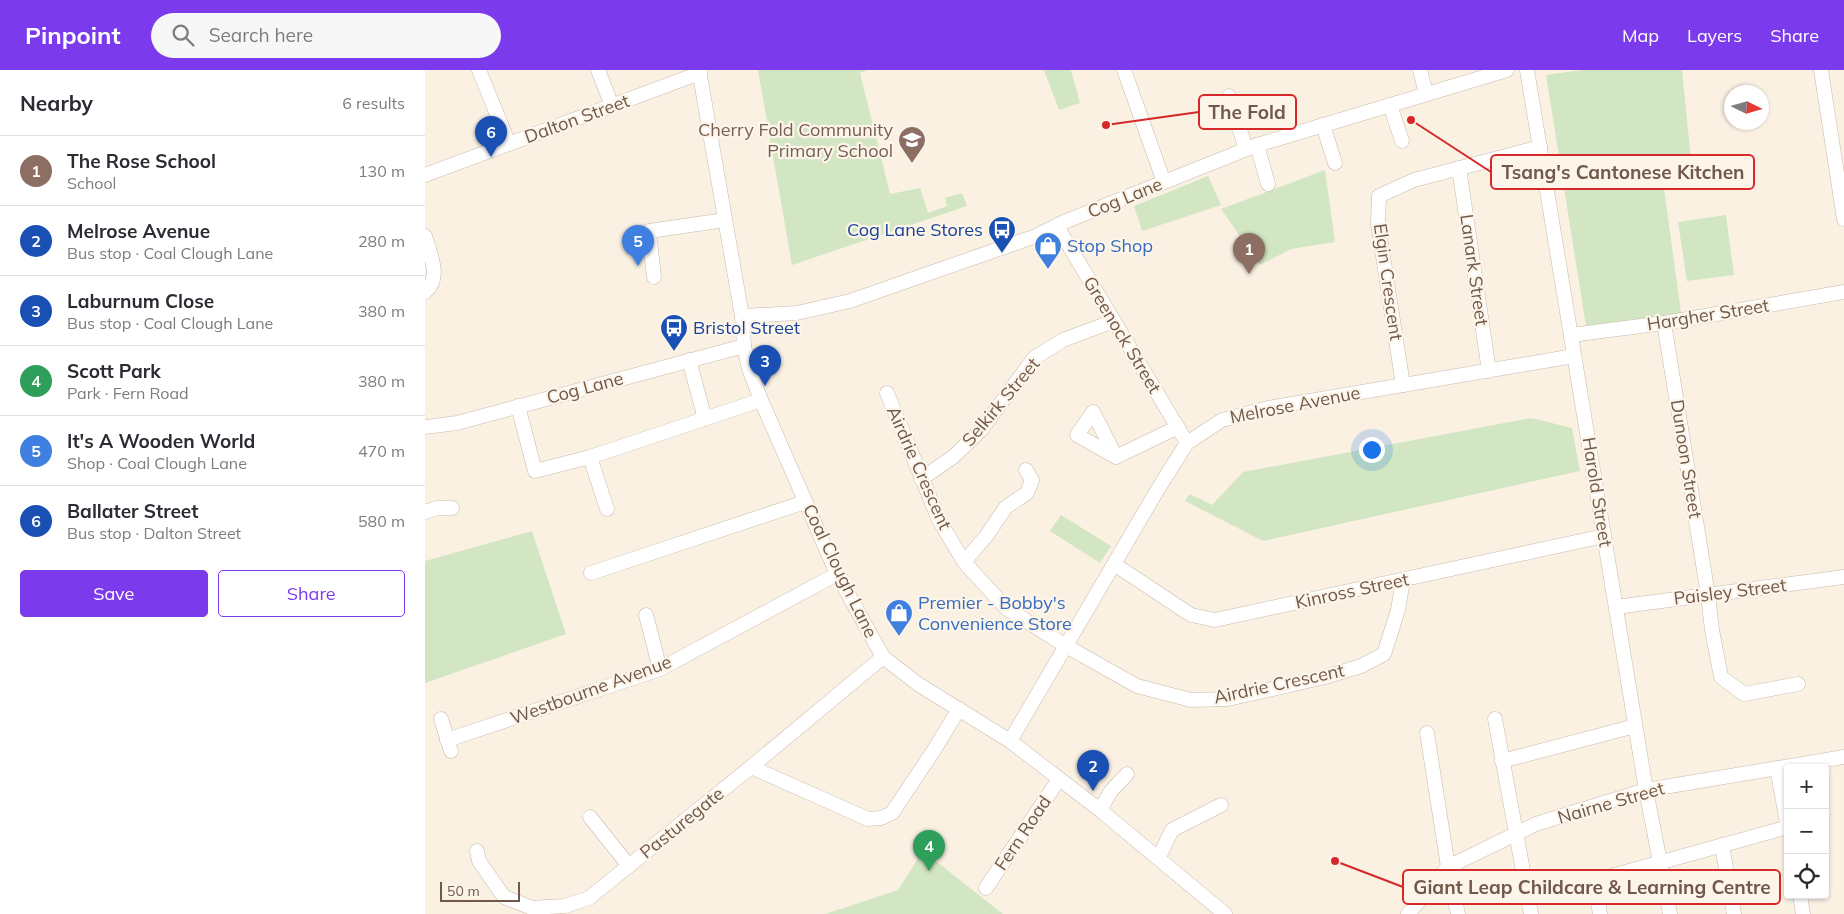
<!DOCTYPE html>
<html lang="en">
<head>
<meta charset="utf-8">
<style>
  :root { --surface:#fff; --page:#f7f7f7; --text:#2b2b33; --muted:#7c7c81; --line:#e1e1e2; --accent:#7c3aed }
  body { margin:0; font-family:Mulish,sans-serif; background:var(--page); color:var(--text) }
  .controls { position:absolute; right:15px; bottom:15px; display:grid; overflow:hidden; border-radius:5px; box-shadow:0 1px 4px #0004 }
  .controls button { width:45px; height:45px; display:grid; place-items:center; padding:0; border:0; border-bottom:1px solid var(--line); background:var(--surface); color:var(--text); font:25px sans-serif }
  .compass { position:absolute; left:1299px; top:15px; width:45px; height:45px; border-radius:50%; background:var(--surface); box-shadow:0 1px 4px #0004; rotate:95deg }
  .scale { position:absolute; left:15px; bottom:12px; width:80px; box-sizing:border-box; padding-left:5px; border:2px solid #70584b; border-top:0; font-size:14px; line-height:18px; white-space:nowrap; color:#70584b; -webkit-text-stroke:4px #fdf5e9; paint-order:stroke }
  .you { position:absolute; left:946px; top:379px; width:18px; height:18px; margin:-12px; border:4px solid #fff; border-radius:50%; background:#1a73e8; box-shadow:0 0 0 8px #1a73e833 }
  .badge { display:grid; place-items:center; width:32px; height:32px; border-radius:50%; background:var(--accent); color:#fff; font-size:16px; font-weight:700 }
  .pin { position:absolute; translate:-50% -41px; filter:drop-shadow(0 1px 2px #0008) }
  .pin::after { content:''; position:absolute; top:26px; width:18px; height:15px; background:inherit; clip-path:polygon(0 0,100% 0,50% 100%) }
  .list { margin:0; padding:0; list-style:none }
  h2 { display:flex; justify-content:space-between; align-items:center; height:65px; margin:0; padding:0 20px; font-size:21px }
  h2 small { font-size:16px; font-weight:400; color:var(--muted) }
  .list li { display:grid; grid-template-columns:32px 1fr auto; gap:15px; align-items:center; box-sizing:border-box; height:70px; padding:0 20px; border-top:1px solid var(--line) }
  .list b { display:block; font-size:19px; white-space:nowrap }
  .list p { margin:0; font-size:16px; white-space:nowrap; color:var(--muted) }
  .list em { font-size:16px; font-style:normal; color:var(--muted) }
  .actions { display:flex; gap:10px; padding:15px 20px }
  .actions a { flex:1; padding:11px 0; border:1px solid var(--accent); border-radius:5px; text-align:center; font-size:18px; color:var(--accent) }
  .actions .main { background:var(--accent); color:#fff }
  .icon { flex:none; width:28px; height:28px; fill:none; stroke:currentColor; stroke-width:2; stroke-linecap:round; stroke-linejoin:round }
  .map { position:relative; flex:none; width:1419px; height:844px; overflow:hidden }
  header { display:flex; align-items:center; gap:30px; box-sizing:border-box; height:70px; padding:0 25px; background:var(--accent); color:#fff }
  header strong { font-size:24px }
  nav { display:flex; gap:28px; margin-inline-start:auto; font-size:18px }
  .search { width:350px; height:45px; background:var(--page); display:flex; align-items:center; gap:12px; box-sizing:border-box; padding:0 18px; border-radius:28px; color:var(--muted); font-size:19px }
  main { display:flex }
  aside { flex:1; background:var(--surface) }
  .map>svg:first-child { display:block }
  .green { fill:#d2e6c3 }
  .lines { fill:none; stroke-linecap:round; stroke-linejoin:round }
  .minor-casing { stroke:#cab8ab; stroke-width:15 }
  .minor { stroke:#fff; stroke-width:14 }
  .labels { text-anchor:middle; stroke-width:4.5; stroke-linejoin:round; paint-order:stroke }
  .street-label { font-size:18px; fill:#70584b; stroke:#fdf5e9 }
  .education-label { font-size:18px; fill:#785e54; stroke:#fdf5e9; text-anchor:end }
  .transit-label { font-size:18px; fill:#164399; stroke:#fdf5e9; text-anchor:end }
  .shop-label { font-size:18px; fill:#366cbe; stroke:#fdf5e9; text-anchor:start }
  .leader { fill:none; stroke:#d62828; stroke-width:2 }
  .callout-dot { fill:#d62828; stroke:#fdf5e9; stroke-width:2 }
  .callout { fill:#fdf5e9; stroke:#d62828; stroke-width:2 }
  .callout-label { font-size:19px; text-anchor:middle; font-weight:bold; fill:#70584b }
</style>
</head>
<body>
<header>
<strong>Pinpoint</strong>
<div class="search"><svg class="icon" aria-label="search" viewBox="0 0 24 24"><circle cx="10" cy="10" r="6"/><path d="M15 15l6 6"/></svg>Search here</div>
<nav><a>Map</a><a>Layers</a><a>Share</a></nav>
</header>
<main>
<aside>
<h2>Nearby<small>6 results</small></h2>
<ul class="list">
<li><span class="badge" style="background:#8d6e63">1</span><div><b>The Rose School</b><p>School</p></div><em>130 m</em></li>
<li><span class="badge" style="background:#1a4fb4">2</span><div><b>Melrose Avenue</b><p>Bus stop · Coal Clough Lane</p></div><em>280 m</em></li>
<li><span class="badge" style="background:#1a4fb4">3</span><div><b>Laburnum Close</b><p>Bus stop · Coal Clough Lane</p></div><em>380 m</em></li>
<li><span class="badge" style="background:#2e9e5b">4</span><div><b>Scott Park</b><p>Park · Fern Road</p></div><em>380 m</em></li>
<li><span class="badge" style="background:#3f7fe0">5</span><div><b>It's A Wooden World</b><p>Shop · Coal Clough Lane</p></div><em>470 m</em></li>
<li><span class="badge" style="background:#1a4fb4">6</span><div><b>Ballater Street</b><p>Bus stop · Dalton Street</p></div><em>580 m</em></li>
</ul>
<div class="actions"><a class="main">Save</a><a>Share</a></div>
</aside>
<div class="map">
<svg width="1419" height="844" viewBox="0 0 1419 844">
  <rect width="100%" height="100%" fill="#faf1e3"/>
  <g class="green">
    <path d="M333,0H443L435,3L465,124L495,118L503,143L522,136L520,128L537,123L542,136L367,195Z"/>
    <path d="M619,0H646L655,33L634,40Z"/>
    <path d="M1157,0H1257L1266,90L1236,96L1256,243L1161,256L1121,5Z"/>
    <path d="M900,100L910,172L866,179L835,195L796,139Z"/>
    <path d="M783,106L796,135L717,161L709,136Z"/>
    <path d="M1301,145L1309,205L1262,211L1253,152Z"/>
    <path d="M1106,348L1147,358L1155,401L838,471L760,431L765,424L787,435L818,402Z"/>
    <path d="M636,445L686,476L675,493L625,461Z"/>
    <path d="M107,461L141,564L0,613V491Z"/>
    <path d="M498,781L578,844H400L473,820Z"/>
  </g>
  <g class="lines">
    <defs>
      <g id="minor">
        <path d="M54,0L84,74"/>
        <path d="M173,0L187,36"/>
        <path d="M274,0L317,246L319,276L324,299L336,330L412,504L458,587L493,614L585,671L675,740L800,844"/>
        <path d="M699,0L739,112"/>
        <path d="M995,0L1001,24"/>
        <path d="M1102,0L1221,720L1245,844"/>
        <path d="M1396,0L1419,149"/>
        <path d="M804,26L821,79"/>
        <path d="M965,35L977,71"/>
        <path d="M898,55L910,93"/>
        <path d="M832,75L843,114"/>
        <path d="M1034,98L1064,301"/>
        <path d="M0,105L275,3"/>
        <path d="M632,156L762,373"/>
        <path d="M0,166C5,184 17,208 0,222"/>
        <path d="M229,207L224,161L300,150"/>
        <path d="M317,246L372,243L425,231L611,166L639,152L832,75L1082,0"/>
        <path d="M1239,253L1283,525L1287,560L1296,607L1319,624L1373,614"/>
        <path d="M1146,265L1239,253L1419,222"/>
        <path d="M264,290L280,349"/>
        <path d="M978,315L953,154L954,126L989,110L1115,77"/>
        <path d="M462,323L514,450L539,492L581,538L641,576L712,616L766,630L803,629L900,607L936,596L959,584L973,540L978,510"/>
        <path d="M93,336L110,401L165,387L336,330"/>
        <path d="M0,357L32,353L319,276"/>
        <path d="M165,387L182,439"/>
        <path d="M691,387L668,342L652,365L691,387L753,357"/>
        <path d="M496,409L528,387L556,360L609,288L638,270L689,251"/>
        <path d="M0,442L12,438H27"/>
        <path d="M539,492L562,465L581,437L602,423L607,410L601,400"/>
        <path d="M689,494L766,545L790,550L1179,466"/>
        <path d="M166,503L380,432"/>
        <path d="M1191,537L1419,507"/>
        <path d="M221,545L235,599"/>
        <path d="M16,649L26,681"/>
        <path d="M1070,649L1106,844"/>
        <path d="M1002,663L1023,797L1033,844"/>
        <path d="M22,670L235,599L412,504"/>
        <path d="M585,671L733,419L762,373L797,350L843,338L1149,286"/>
        <path d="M1077,691L1210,656"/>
        <path d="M326,697L443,749L456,748L467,743L509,680L534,639"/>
        <path d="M1352,698L1363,758"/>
        <path d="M675,740L686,721L702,704"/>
        <path d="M165,747L204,796"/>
        <path d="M1297,775L1309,844"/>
        <path d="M52,781L54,791L79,827L107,838L140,836L164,828L326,697L458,587"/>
        <path d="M734,787L747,760L796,735"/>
        <path d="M1170,812L1175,844"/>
        <path d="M561,818L634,709"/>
        <path d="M1375,825L1378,844"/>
        <path d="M1103,829L1363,757"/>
        <path d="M983,844L1023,797L1111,754L1221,720L1419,687"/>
      </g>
    </defs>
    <use href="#minor" class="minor-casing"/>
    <use href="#minor" class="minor"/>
  </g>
  <defs>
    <symbol id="school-pin" viewBox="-11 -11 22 30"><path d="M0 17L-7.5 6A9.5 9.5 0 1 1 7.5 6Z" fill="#8d6e63" stroke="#fdf5e9"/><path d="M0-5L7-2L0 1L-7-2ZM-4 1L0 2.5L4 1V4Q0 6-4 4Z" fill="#fff"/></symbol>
    <symbol id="bus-pin" viewBox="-11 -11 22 30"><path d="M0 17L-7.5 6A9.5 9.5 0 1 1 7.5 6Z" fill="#1a4fb4" stroke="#fdf5e9"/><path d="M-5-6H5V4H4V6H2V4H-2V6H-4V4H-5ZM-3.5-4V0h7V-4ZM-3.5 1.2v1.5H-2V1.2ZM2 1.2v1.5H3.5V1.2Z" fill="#fff"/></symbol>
    <symbol id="shop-pin" viewBox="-11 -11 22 30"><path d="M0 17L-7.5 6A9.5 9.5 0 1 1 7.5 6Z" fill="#3f7fe0" stroke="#fdf5e9"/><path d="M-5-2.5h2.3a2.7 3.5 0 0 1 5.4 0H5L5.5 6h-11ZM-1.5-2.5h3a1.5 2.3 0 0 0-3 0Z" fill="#fff"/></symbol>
  </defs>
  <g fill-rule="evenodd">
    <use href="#school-pin" x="471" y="54" width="32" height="43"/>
    <use href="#bus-pin" x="561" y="144" width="32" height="43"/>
    <use href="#shop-pin" x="607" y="160" width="32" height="43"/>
    <use href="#bus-pin" x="233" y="242" width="32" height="43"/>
    <use href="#shop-pin" x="458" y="527" width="32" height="43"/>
  </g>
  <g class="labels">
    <g class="street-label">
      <text transform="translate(152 49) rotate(-20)" y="6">Dalton Street</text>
      <text transform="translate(700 128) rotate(-22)" y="6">Cog Lane</text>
      <text transform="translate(1049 200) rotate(82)" y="6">Lanark Street</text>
      <text transform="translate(963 212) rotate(82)" y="6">Elgin Crescent</text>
      <text transform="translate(1283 245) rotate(-9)" y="6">Hargher Street</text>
      <text transform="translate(697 265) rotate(59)" y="6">Greenock Street</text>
      <text transform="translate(160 318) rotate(-15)" y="6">Cog Lane</text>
      <text transform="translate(576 332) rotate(-50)" y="6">Selkirk Street</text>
      <text transform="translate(870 335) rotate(-11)" y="6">Melrose Avenue</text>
      <text transform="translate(1261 389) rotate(81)" y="6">Dunoon Street</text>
      <text transform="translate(494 398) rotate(66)" y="6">Airdrie Crescent</text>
      <text transform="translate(1172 422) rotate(81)" y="6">Harold Street</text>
      <text transform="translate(415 501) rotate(64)" y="6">Coal Clough Lane</text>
      <text transform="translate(927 521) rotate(-12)" y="6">Kinross Street</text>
      <text transform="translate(1305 522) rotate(-7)" y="6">Paisley Street</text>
      <text transform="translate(854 614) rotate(-12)" y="6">Airdrie Crescent</text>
      <text transform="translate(166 620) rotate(-20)" y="6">Westbourne Avenue</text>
      <text transform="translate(1186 733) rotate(-16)" y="6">Nairne Street</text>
      <text transform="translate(257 753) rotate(-39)" y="6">Pasturegate</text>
      <text transform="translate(598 763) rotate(-56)" y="6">Fern Road</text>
    </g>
    <g class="education-label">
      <text x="468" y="66">Cherry Fold Community<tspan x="468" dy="21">Primary School</tspan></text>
    </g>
    <g class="transit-label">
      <text x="558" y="166">Cog Lane Stores</text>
      <text x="268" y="264" text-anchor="start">Bristol Street</text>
    </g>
    <g class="shop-label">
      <text x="642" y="182">Stop Shop</text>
      <text x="493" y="539">Premier - Bobby's<tspan x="493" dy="21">Convenience Store</tspan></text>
    </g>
  </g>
  <path class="leader" d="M681 55L774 42M986 50L1066 102M910 791L978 817"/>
  <g class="callout-dot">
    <circle cx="681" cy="55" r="5"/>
    <circle cx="986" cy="50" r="5"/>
    <circle cx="910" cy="791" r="5"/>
  </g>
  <g class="callout">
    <rect x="774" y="25" width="97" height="34" rx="5"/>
    <rect x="1066" y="85" width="263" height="34" rx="5"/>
    <rect x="978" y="800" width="377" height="34" rx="5"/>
  </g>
  <g class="callout-label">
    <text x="822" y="49">The Fold</text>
    <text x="1198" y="109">Tsang's Cantonese Kitchen</text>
    <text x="1167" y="824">Giant Leap Childcare &amp; Learning Centre</text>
  </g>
</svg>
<div class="controls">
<button>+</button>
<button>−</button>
<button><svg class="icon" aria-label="locate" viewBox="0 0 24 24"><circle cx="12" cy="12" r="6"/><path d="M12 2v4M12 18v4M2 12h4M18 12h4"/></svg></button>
</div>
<svg class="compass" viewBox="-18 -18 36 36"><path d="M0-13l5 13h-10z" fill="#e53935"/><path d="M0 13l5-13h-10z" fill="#7c7c81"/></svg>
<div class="scale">50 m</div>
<div class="you"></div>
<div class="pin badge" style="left:824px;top:204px;background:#8d6e63">1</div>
<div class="pin badge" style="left:668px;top:721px;background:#1a4fb4">2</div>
<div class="pin badge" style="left:340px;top:316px;background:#1a4fb4">3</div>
<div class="pin badge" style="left:504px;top:801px;background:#2e9e5b">4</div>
<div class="pin badge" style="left:213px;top:196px;background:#3f7fe0">5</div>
<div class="pin badge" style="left:66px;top:87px;background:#1a4fb4">6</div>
</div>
</main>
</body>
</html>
